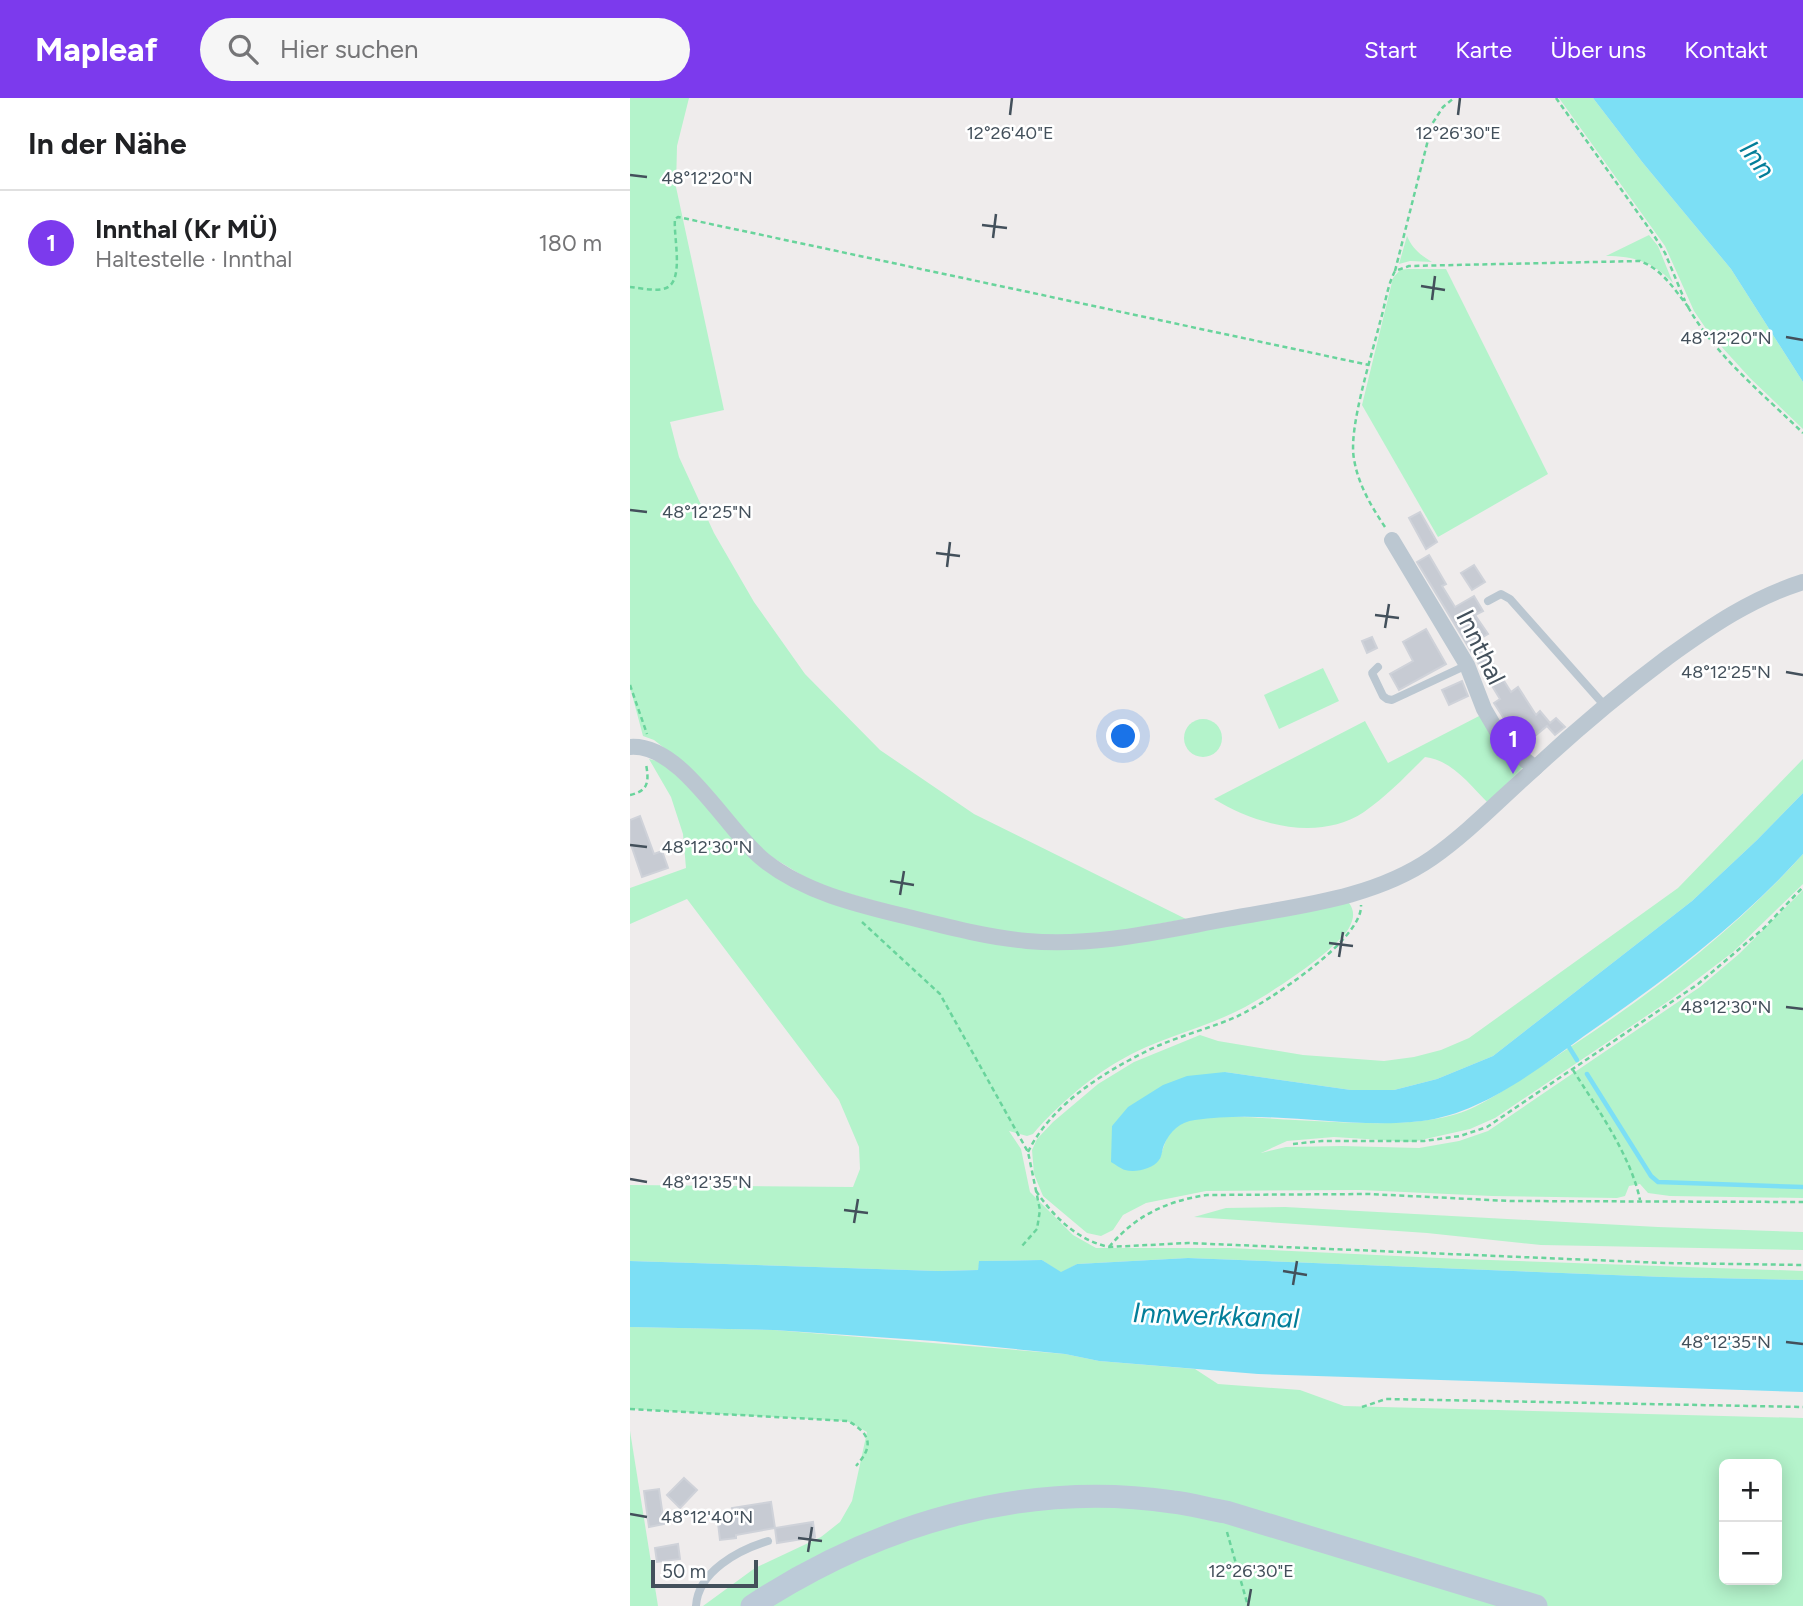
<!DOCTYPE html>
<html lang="de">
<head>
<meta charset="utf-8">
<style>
  :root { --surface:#fff; --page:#f6f6f6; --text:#202124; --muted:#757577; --line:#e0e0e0; --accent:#7c3aed }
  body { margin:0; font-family:Figtree,sans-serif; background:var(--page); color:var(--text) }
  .controls { position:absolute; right:21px; bottom:21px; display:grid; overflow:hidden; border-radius:10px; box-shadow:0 4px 18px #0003 }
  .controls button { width:63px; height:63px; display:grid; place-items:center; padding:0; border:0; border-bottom:2px solid var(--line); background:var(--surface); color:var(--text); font:35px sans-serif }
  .scale { position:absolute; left:21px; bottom:18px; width:107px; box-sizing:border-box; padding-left:7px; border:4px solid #43505b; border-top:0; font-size:19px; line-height:24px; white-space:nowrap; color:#43505b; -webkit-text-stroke:5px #fff; paint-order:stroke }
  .you { position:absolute; left:494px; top:639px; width:24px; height:24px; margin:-18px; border:5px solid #fff; border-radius:50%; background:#1a73e8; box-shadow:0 0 0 10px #1a73e833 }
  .badge { display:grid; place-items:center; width:46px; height:46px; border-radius:50%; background:var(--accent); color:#fff; font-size:23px; font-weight:700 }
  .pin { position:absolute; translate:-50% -58px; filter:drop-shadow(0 2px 4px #0008) }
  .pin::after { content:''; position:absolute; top:37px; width:24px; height:21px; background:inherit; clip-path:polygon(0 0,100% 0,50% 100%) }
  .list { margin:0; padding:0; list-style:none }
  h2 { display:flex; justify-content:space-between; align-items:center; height:91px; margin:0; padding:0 28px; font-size:30px }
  h2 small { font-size:23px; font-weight:400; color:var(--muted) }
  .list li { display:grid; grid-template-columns:46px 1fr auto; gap:21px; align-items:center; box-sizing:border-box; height:105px; padding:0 28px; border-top:2px solid var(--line) }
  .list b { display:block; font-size:26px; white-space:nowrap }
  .list p { margin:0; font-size:23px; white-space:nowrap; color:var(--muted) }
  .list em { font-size:23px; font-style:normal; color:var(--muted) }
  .icon { flex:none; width:38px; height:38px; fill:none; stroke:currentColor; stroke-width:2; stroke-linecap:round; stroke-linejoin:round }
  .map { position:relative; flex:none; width:1173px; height:1508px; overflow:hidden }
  header { display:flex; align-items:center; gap:42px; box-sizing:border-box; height:98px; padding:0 35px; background:var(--accent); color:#fff }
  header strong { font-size:33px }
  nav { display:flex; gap:38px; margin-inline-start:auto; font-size:24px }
  .search { width:490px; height:63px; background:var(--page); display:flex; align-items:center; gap:18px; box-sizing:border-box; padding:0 24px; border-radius:38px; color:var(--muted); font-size:26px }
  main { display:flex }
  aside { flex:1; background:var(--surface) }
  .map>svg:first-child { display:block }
  .green { fill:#b4f3cb; fill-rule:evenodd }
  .water { fill:#7cdff5 }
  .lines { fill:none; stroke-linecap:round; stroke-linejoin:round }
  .stream { stroke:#7cdff5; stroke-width:4.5 }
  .building { fill:#c7cbd3; stroke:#cfd2d9; stroke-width:2 }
  .path { stroke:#69d49c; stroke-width:2.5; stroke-dasharray:5 3.5; stroke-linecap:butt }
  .lane { stroke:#bbc7d1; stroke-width:8 }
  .street { stroke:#bbc7d1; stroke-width:16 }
  .secondary { stroke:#bccad8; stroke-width:23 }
  .ticks { fill:none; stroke:#43505b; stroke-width:2.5 }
  .labels { text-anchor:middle; stroke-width:5; stroke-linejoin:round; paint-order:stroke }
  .street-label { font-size:26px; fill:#43505b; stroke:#fff }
  .water-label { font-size:28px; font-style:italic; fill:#037e99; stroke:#fff }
  .ticks-label { font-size:18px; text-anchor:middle; fill:#43505b; stroke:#fff; stroke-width:5; stroke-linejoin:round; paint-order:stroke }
</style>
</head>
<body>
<header>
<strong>Mapleaf</strong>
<div class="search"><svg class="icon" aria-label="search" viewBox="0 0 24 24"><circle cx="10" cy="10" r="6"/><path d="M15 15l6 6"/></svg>Hier suchen</div>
<nav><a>Start</a><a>Karte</a><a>Über uns</a><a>Kontakt</a></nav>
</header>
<main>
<aside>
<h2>In der Nähe<small></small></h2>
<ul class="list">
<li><span class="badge">1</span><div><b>Innthal (Kr MÜ)</b><p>Haltestelle · Innthal</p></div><em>180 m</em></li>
</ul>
</aside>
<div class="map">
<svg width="1173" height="1508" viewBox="0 0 1173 1508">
  <rect width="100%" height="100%" fill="#efecec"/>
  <g class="green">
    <path d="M0,0H59L47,48L46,89L94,312L40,324L49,359L84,435L124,504L175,576L250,652L344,716L556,821L467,837L418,838L367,833L294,817L188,787L135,755L51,663L24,642L13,638L0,589Z"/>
    <path d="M929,0H963L1013,65L1101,171L1173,284V331L1120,280L1079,235L1064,213L1035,148Z"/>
    <path d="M1019,137L1028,148L1043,185C1024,164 1004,158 976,158Z"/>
    <path d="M777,138C782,150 790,157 802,164L780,163L769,166Z"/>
    <path d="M778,171H816L918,376L808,439L732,307L763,180L770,172Z"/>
    <path d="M693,570L709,603L649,631L634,597Z"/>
    <path d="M853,616L893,669L858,705C840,687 822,662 795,659C776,678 757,698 734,714C689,744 626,727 584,701L735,623L758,665Z"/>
    <circle cx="573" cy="640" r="19"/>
    <path d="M19,661L31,664L173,791L405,849L719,805C725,813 724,821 719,830C705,854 630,903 603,915C565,933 524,942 489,963C459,980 425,1010 403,1036L397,1038L379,1033L391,1051L400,1094L443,1137L466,1150H600L831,1161L1173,1173V1182L1034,1179L558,1160L447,1166L431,1175L412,1162L350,1163L348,1172L308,1173L0,1163V1087L223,1089L230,1071L229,1049L209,1002L57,801L0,826V790L56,770L53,736L41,699Z"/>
    <path d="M1173,661V695L1127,742L1062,803L863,958L807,981L764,992H721L595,974L482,1028V1064L529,1062C533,1052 536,1037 545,1029C565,1012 639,1021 665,1022C715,1024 775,1030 823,1017C849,1011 879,988 902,974C999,912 1096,842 1173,756V786L1103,854L1040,902L865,1020L840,1031L782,1044L704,1039L657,1043L631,1055L656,1049L712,1048L789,1050L829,1043L858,1033L1070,889L1109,856L1173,792V1100L1040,1098L1018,1095L1010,1086L999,1088L995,1098L987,1100L862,1098L730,1092L576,1093L516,1105L493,1117L483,1132L471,1138L457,1135L413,1098L404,1076L402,1052L407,1041L423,1024L468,986L504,964L570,937L588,943L673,957L754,963L784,959L811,952L839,940L1048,790Z"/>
    <path d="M655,1109L1028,1129L1173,1134V1152L911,1147L797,1135L564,1119L596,1110Z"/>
    <path d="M0,1229L144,1232L435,1256L469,1263L565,1271L588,1286L670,1292L714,1308L1173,1320V1508H73L125,1470L191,1439L210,1424L222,1403L237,1334L217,1323L0,1311ZM1094,1366H1147V1482H1094Z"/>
    <path d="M0,1333L28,1508H0Z"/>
  </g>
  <g class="water">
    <path d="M963,0H1173V284L1101,171L1013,65Z"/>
    <path d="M1173,695V756C1109,827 1032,884 954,938C907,972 851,1016 792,1023C717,1032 640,1011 565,1022C550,1024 540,1033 534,1047C532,1051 532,1059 529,1062C523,1071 505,1075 495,1072C491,1071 485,1066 481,1064L482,1028L498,1009L533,987L557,978L595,974L721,992H764L807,981L863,958L1062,803L1127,742Z"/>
    <path d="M558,1160L1034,1179L1173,1182V1294L628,1276L469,1263L435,1256L304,1243L144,1232L0,1229V1163L308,1173L348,1172L349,1163L412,1162L431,1174L447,1166Z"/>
  </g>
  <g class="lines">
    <g class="stream">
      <path d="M939,949L947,962"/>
      <path d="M957,976L1021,1078L1028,1084L1173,1089"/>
    </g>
  </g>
  <g class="building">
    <path d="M790,414L807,444L796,451L779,420Z"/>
    <path d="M799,457L816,486L812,488L825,509L844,498L853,513L845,517L858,536L848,542L881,594L888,589L906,617L910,613L920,625L926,620L935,629L925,637L917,628L894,647L880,630L864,605L870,601L787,464Z"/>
    <path d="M844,467L855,484L842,492L831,475Z"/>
    <path d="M796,531L816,566L769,592L760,576L783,563L773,544Z"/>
    <path d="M742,539L747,550L737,555L732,543Z"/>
    <path d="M832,583L838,598L819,607L812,592Z"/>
    <path d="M10,718L24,756L32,753L38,770L12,779L0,744V722Z"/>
    <path d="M54,1380L67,1392L50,1410L37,1397Z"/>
    <path d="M29,1391L34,1426L19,1429L14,1393Z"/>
    <path d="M141,1404L145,1430L106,1437V1440L90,1442L88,1425L104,1422L102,1410Z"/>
    <path d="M183,1424L185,1439L147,1445L145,1430Z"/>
    <path d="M48,1446L50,1461L27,1464L25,1450Z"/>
  </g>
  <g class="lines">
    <g class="path">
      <path d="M926,0L1023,136L1035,155L1055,203"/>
      <path d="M765,173L802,26L813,9L824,0"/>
      <path d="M0,189C10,190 23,193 33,191C56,187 43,139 45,121L48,119L739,267"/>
      <path d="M1058,209C1086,258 1133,296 1173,335"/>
      <path d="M755,429C741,408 728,386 724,361C718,330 742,257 750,224C755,208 757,188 765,173L779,168L1010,163C1033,172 1044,191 1059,210"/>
      <path d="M0,587L17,636"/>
      <path d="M0,697C19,693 19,683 16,666"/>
      <path d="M232,824L310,896L398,1054L410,1112L407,1131L392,1148"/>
      <path d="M943,972C967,1010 1001,1058 1010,1102"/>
      <path d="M663,1046L692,1043H794L830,1038L857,1029L1068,886L1134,830L1173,789"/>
      <path d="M398,1054C420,1009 469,977 513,955C543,939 577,932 608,918C637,904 733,842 731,807"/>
      <path d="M406,1093C424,1119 447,1142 479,1149L558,1145L1034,1165L1173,1167"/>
      <path d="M479,1149C505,1118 536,1103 577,1097L739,1096L880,1103L1173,1104"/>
      <path d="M732,1309L756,1301L1173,1309"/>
      <path d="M0,1311L218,1323C241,1336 244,1348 226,1368"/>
      <path d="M597,1434L618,1508"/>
    </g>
    <g class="lane">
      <path d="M858,503L871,496L880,501L975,608"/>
      <path d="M748,569L742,575L753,598L757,601L762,602L837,567"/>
      <path d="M66,1508C68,1473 109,1452 138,1443"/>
    </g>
    <g class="street">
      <path d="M762,442L837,567L854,611L868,635L880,650L905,670"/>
      <path d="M0,649C52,645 97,734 135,763C176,795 229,807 278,819C318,829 356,839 397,843C465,849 531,833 597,821C666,808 743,801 802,760C839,734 870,701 904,671C947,631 991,594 1038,559C1081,528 1122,500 1173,484"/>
    </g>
    <path class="secondary" d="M122,1508C247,1426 394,1382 543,1404C561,1406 578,1411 596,1414L906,1508"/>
  </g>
  <path class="ticks" d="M380,17L382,0M828,17L830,0M0,77L17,79M352,127L377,130M363,140L366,116M791,188L815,192M802,202L805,178M1156,239L1173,242M0,412L17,414M306,455L330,458M317,469L320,444M745,517L769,520M755,530L759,506M1156,574L1173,577M0,747L17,749M260,783L284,787M270,797L274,773M699,845L723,848M709,859L713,834M1156,909L1173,911M0,1081L17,1084M214,1112L238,1115M224,1125L228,1101M653,1173L677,1177M663,1187L667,1163M1156,1244L1173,1246M0,1416L17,1419M168,1440L192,1443M178,1454L182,1429M618,1508L621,1491"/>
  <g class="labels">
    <g class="street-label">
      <text transform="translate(851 549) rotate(64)" y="9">Innthal</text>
    </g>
    <g class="water-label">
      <text transform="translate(1128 61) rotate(54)" y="10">Inn</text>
      <text transform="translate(586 1217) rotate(2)" y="10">Innwerkkanal</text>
    </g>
  </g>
  <g class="ticks-label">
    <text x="380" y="41">12°26'40"E</text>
    <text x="828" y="41">12°26'30"E</text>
    <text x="77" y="86">48°12'20"N</text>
    <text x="1096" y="246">48°12'20"N</text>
    <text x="77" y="420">48°12'25"N</text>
    <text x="1096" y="580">48°12'25"N</text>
    <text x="77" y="755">48°12'30"N</text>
    <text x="1096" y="915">48°12'30"N</text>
    <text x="77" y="1090">48°12'35"N</text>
    <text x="1096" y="1250">48°12'35"N</text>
    <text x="77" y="1425">48°12'40"N</text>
    <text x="621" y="1479">12°26'30"E</text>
  </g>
</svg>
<div class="controls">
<button>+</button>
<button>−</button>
</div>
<div class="scale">50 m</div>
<div class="you"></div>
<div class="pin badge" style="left:883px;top:676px">1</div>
</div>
</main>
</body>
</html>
